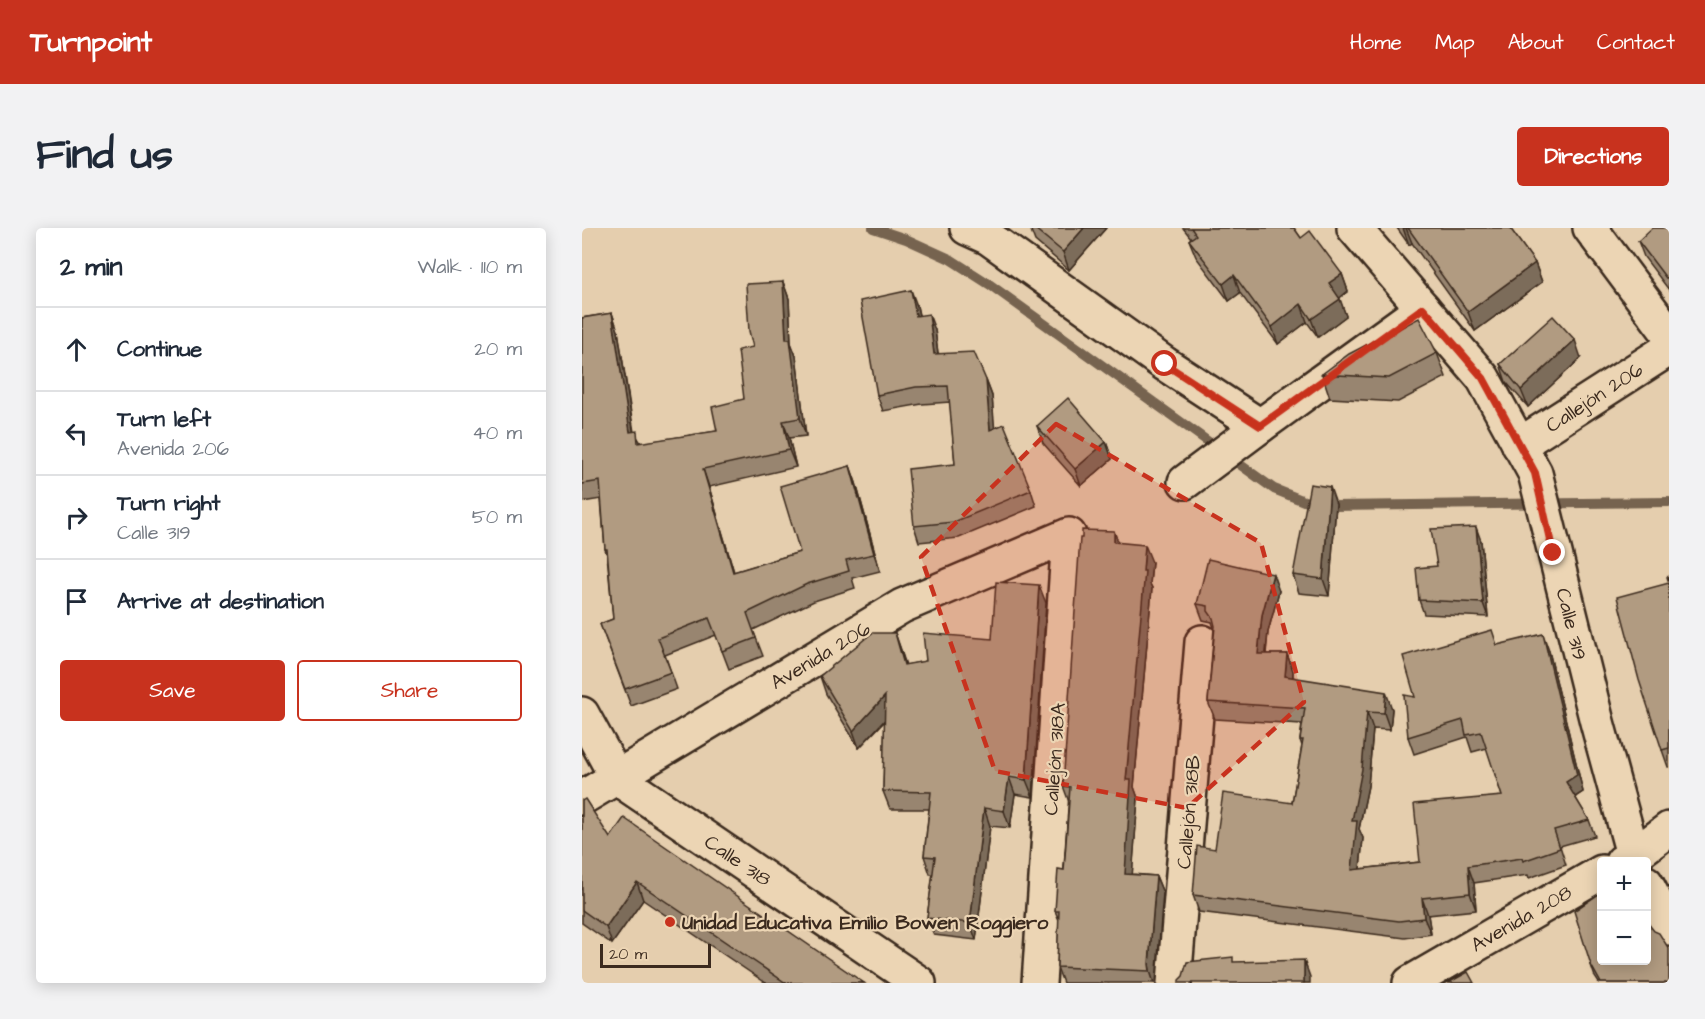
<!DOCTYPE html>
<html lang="en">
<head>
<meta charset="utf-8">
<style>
  :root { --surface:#fff; --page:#f2f2f3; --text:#1f2937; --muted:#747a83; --line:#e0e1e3; --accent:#c8321e }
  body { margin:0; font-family:"Architects Daughter",sans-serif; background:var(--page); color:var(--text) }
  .controls { position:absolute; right:18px; bottom:18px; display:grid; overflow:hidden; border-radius:6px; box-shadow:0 3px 15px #0003 }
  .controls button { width:54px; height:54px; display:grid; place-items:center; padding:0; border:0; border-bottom:2px solid var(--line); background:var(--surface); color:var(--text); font:30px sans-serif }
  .scale { position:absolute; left:18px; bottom:15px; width:111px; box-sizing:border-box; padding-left:6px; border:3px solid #3b2a1e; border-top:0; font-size:16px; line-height:21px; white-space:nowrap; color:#3b2a1e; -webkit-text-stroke:4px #ecd5b4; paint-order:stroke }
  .stop { position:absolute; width:18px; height:18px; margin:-14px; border:4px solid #c8321e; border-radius:50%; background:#fff }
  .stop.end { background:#c8321e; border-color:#fff; box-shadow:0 2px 6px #0008 }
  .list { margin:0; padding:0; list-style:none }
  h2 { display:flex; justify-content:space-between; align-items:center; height:78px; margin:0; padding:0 24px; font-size:26px }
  h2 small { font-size:20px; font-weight:400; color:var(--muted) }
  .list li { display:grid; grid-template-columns:39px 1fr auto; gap:18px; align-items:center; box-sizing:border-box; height:84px; padding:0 24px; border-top:2px solid var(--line) }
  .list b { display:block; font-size:22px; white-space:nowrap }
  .list p { margin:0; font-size:20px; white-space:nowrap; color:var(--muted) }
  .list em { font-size:20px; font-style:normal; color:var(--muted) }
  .actions { display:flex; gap:12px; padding:18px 24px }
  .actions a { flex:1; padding:14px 0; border:2px solid var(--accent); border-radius:6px; text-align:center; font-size:21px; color:var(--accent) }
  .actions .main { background:var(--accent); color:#fff }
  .icon { flex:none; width:33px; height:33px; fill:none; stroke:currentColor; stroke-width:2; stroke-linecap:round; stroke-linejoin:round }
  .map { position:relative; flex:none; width:1087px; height:755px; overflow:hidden; border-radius:6px }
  header { display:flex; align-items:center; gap:36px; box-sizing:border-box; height:84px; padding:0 30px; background:var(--accent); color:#fff }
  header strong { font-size:28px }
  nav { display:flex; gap:33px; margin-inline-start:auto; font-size:21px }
  .intro { display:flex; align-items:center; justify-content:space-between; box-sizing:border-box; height:144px; padding:0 36px }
  h1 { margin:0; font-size:42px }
  .button { padding:15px 27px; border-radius:6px; background:var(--accent); color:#fff; font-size:21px; font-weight:700 }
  main { display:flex; gap:36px; padding:0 36px }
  aside { flex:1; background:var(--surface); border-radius:6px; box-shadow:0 3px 15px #0003 }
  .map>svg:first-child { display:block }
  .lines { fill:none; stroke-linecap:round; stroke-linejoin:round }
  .stream { stroke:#766350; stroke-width:10 }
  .minor-casing { stroke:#3b2a1e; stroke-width:38 }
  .minor { stroke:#ecd5b4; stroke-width:33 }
  .wall { fill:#98856f; stroke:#3b2a1e; stroke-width:1.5 }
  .shaded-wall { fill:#7c6c5a; stroke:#3b2a1e; stroke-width:1.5 }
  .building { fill:#b19b81; stroke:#3b2a1e; stroke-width:1.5 }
  .route { stroke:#c8321e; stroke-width:8 }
  .marked { fill:#c8321e; fill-opacity:0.2; stroke:#c8321e; stroke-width:4.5; stroke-dasharray:12 8; stroke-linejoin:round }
  .poi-dot { fill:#c8321e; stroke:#ecd5b4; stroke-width:2 }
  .labels { text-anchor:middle; stroke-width:4.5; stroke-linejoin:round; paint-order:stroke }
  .street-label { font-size:20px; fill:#3b2a1e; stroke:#ecd5b4 }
  .poi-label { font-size:20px; font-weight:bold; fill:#3b2a1e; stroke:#ecd5b4; text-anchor:start }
</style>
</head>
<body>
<header>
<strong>Turnpoint</strong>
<nav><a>Home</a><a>Map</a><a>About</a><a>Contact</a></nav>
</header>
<div class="intro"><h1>Find us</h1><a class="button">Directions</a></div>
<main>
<aside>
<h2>2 min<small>Walk · 110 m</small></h2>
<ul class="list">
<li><svg class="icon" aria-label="ahead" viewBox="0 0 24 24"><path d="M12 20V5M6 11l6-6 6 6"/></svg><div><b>Continue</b></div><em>20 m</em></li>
<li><svg class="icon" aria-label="left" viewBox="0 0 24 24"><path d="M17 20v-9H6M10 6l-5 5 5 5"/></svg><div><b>Turn left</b><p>Avenida 206</p></div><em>40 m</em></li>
<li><svg class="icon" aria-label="right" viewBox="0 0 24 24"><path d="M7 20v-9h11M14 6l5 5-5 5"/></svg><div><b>Turn right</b><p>Calle 319</p></div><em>50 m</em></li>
<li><svg class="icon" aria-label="arrive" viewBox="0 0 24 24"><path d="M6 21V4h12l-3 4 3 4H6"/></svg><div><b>Arrive at destination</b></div></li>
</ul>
<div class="actions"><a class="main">Save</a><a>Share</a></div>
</aside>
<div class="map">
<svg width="1087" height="755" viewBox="0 0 1087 755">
  <rect width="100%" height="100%" fill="#e5ceae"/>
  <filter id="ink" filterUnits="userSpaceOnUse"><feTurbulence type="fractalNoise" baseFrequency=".0167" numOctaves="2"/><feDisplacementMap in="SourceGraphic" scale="12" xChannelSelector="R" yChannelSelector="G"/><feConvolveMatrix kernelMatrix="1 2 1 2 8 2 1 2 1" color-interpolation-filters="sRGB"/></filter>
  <g filter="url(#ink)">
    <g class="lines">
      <path class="stream" d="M291,0L324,11L368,31L407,56L692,261L722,273L752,278L1087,274"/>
      <defs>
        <g id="minor">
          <path d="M385,0L407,10L583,136L678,198"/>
          <path d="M772,0L901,150L953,245L1015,494L1053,634"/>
          <path d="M1008,0L1087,106"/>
          <path d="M937,217L1087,121"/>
          <path d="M603,254L678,198L841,80"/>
          <path d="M0,486L35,550L337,755"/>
          <path d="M0,570L320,378L487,307L457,755"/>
          <path d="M1040,634L1051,628L1087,601"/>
          <path d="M1064,655L1087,700"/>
          <path d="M592,755L620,414"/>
          <path d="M828,755L1020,644"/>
        </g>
      </defs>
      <use href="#minor" class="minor-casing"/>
      <use href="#minor" class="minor"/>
    </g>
    <g class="wall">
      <path d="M448,0H524L487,42L453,13Z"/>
      <path d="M601,0H712L719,10L760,46L766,63L757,70L764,88L736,109L725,94L696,116L658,65L647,73L614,29L607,12L609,10Z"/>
      <path d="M815,0H928L953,35L960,54L893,103L830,15L827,17Z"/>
      <path d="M1087,0V62L1062,29L1056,13Z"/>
      <path d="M201,54L207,71L209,115L214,128L224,208L207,210L214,239L127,259L152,344L218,324L268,238L274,255L298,343L270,350L273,360L232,373L171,402L181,428L147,441L134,407L83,427L95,461L49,478L18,396L31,391L25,327L23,321L19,271L0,274V90L30,85L36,103L52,204L59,215L135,203L162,171L171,119Z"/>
      <path d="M335,78L337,87L353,102L356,125L404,152L410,168L412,200L449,262L454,278L377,310L337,314L332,298L373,236L368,174L340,176L301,183L295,167Z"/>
      <path d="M855,125L864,149L816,174L748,170L740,146Z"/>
      <path d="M999,130L946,179L924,154L918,136Z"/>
      <path d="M455,198L524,214L530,231L499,258L461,215Z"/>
      <path d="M754,276L747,368L717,365L711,347Z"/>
      <path d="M899,313L906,389L842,386L837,372L855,338Z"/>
      <path d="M536,314L570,334L568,356L570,360L552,559L556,570L550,646L574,648L581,665L574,755H481L475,739L477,692L473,683L482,642L487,574L481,558Z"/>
      <path d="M1087,348V539H1086L1080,522Z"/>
      <path d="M697,363L686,404L684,426H705L711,443V449L810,481L808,502L791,501L786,558L777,601L781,610L778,641L838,634L920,568L905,520L890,524L885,509L832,526L826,509L833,469L915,417L967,423L1001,564L993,569L1007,592L1013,608L978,618L984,637L947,650L946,647L892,655L894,682L846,687L849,706L823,710L617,684L611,667L633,621L710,575L720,518L718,512L720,496L633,491L626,474L632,400L630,394L621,392L615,376Z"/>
      <path d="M464,375L451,569L433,566L428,600L408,598L394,712L352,707L345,690L351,646H348L342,628L347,581H308L301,563L303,493L277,520L244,466L238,448L313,405L324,437L344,433L410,411Z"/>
      <path d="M0,573L28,610L282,755H184L61,672L30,716L0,695Z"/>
      <path d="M1009,737L1087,755H1017L1013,749Z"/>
    </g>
    <g class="shaded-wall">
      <path d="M502,0H524L487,42L481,24Z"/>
      <path d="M821,0H824L830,15L827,17Z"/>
      <path d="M953,35L960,54L893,103L886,84Z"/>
      <path d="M760,46L766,63L754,73L747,55Z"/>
      <path d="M652,47L658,65L647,73L641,56Z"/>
      <path d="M201,54L207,71L209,115L214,128L224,208L218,190L204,111Z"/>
      <path d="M329,62L335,78L340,104L334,88Z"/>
      <path d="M758,71L764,88L736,109L729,91Z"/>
      <path d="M719,76L725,94L696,116L690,99Z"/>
      <path d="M30,85L36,103L54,222L48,204Z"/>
      <path d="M347,86L353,102L358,142L352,126Z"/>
      <path d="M993,112L999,130L946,179L939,162Z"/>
      <path d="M404,152L410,168L414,218L408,202Z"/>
      <path d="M201,193L207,210L214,239L207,222Z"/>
      <path d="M524,214L530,231L499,258L493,241Z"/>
      <path d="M268,238L274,255L298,343L292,326Z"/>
      <path d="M121,241L127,259L157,362L151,344Z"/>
      <path d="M748,259L754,276L747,368L741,351Z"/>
      <path d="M894,299L899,313L906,389L901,375Z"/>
      <path d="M532,303L539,321L532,314Z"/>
      <path d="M563,317L570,334L568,356L570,360L552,559L556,570L549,663L543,646L544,552Z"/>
      <path d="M691,346L697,363L686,404L682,442L676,426L680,387Z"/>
      <path d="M457,357L464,375L451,569L444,552Z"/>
      <path d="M313,405L319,422L328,455L322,437Z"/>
      <path d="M961,406L967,423L1001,564L990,571L984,554Z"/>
      <path d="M705,426L711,443L710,465L703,448Z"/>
      <path d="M804,464L810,481L808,502L802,485Z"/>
      <path d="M303,468L309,485L277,520L271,503Z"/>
      <path d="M785,484L791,501L786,558L777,601L781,610L776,659L770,642V593Z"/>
      <path d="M427,549L433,566L428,600L422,583Z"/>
      <path d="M402,580L408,598L394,712L388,695Z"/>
      <path d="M886,638L892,655L894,682L888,665Z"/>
      <path d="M574,648L581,665L574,755H572L568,743L567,736Z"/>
      <path d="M55,654L61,672L30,716L24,699Z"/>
      <path d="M840,670L846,687L849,706L842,690Z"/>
      <path d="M722,732L728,749V755H722Z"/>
    </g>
    <g class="building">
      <path d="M452,0H502L481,24Z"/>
      <path d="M609,0H712L719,10L728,3L760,46L747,55L758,71L729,91L719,76L690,99L652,47L641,56L607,12L614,7Z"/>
      <path d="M826,0H928L953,35L886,84Z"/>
      <path d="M1070,0H1087V49L1084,50L1056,13Z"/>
      <path d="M201,54L204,111H208L218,190L201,193L207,222L121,241L151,344L218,324L198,258L268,238L292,326L264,332L267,343L225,356L165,385L174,410L140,423L127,390L76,410L89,444L43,461L18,396L31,391L25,321H23L18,253L0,256V90L30,85L48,204L55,203L56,215L135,203L130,179L162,171L156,122L171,119L167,103L164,56Z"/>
      <path d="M329,62L334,88L347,86L352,126L392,124L404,152L408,202L422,196L449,262L372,294L332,298L326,241L373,236L366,158L334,159L295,167L278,73Z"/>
      <path d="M971,88L993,112L939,162L918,136Z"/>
      <path d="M837,90L855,125L807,150L740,146L767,126Z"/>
      <path d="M486,170L524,214L493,241L455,198Z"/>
      <path d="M728,256L748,259L741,351L711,347Z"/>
      <path d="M894,299L901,375L837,372L834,340L855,338L849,301Z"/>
      <path d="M500,302L532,303V314L563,317L561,343H563L544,552H549L543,646L574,648L567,736L568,743L475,739L477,683H473L476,641L482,642L488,559L481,558L498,310H500Z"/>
      <path d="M626,331L691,346L680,387L676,426H705L703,448L804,464L802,485L785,484L780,541L770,593H775L770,642L838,634L832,576L920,568L899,504L884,507L881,492L826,509L822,467L833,469L821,428L910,402L915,417L961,406L995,547L984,554L1007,592L972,602L978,620L941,633L940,630L886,638L888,665L840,670L842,690L817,693L611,667L615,618L633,621L641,565L710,575L721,512H718L723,480L626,474L633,398L631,390L626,383V378L615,376Z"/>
      <path d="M1087,348V520L1080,522L1057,452L1035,369L1087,355L1085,349Z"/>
      <path d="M414,354L457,357L444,552L427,549L422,583L402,580L388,695L345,690L353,629L342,628L349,564L301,563L303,468L271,503L238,448L290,405H313L322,437L344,433L341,405L410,411Z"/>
      <path d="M3,571L28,610L42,590L282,755H204L55,654L24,699L0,682V573Z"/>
      <path d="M1020,664V732H1065V694L1072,703L1077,705L1087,721V755H1019L1009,737L992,683Z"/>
      <path d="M651,729V734L722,732V755H597V752L601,748L605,734Z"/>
      <path d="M886,744L892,755H866Z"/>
    </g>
  </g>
  <g class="lines" filter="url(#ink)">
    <path class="route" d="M583,136L678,198L841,80L901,150L953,245L971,325"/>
  </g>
  <path class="marked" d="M474,196L679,315L722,474L605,580L413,543L339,329Z"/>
  <circle class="poi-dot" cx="88" cy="694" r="6"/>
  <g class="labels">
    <g class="street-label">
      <text transform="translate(1012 169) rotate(-33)" y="7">Callejón 206</text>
      <text transform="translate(990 396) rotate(76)" y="7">Calle 319</text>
      <text transform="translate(238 427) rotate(-31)" y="7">Avenida 206</text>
      <text transform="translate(472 531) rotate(-86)" y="7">Callejón 318A</text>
      <text transform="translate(606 584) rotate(-85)" y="7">Callejón 318B</text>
      <text transform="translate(156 632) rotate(34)" y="7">Calle 318</text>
      <text transform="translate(939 690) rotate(-30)" y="7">Avenida 208</text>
    </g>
    <g class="poi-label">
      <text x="100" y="701">Unidad Educativa Emilio Bowen Roggiero</text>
    </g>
  </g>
</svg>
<div class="controls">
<button>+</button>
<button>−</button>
</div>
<div class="scale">20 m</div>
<div class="stop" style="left:583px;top:136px"></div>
<div class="stop end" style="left:971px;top:325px"></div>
</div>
</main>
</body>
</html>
